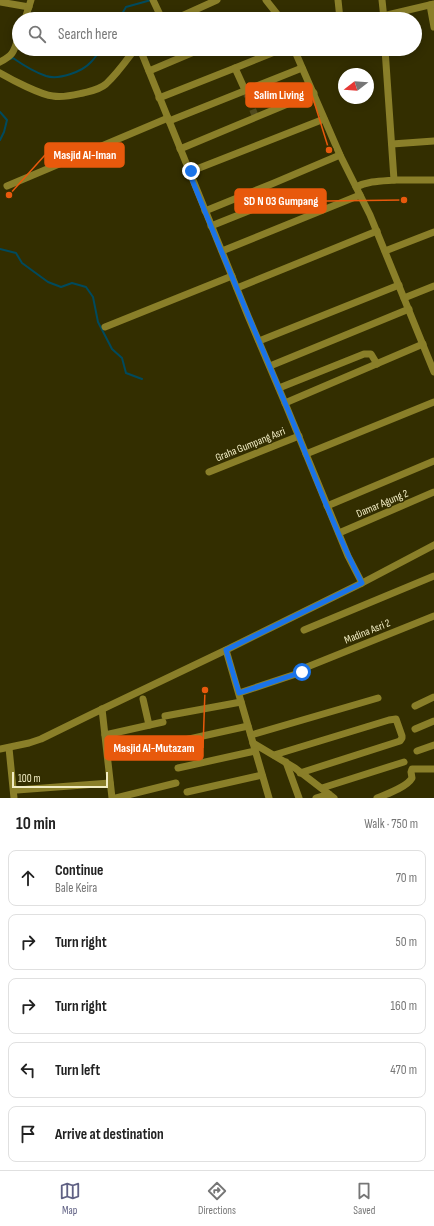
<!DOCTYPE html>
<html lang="en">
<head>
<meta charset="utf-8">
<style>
  :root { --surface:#fff; --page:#f6f6f6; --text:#222; --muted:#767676; --line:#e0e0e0; --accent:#606184 }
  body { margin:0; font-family:"Sofia Sans Condensed",sans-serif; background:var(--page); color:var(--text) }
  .compass { position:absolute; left:338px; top:68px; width:36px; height:36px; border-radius:50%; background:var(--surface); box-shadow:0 2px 10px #0003; rotate:253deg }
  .scale { position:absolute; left:12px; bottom:10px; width:96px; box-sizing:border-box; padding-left:4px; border:2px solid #f1ecc3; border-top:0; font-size:11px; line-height:14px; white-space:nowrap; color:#f1ecc3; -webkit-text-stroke:3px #332e00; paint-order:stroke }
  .stop { position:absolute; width:12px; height:12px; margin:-9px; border:3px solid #1a73e8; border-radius:50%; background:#fff }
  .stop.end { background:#1a73e8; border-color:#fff; box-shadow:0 1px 4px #0008 }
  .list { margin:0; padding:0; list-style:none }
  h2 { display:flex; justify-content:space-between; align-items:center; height:52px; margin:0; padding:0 16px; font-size:17px }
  h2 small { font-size:13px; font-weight:400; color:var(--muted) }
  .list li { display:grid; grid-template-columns:26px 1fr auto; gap:12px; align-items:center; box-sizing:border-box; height:56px; margin:0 8px 8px; padding:0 8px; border:1px solid var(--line); border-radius:8px }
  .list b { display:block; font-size:15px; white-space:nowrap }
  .list p { margin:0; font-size:13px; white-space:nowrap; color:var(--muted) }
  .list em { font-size:13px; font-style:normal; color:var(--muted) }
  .icon { flex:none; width:22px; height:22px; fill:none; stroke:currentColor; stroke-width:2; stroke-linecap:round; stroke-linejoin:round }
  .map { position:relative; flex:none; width:434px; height:798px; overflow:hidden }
  .search { position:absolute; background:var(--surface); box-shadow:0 2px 10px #0003; left:12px; right:12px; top:12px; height:44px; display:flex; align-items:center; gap:10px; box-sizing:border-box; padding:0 14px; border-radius:22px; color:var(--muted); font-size:15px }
  .sheet { height:372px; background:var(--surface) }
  nav { display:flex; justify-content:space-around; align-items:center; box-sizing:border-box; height:56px; border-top:1px solid var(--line); background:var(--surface); font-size:11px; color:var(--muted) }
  nav a { display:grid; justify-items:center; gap:2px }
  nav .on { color:var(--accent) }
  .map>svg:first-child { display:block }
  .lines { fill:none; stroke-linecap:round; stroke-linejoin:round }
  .stream { stroke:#004a5d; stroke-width:2 }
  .street-tunnel { stroke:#504a1d; stroke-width:7; stroke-dasharray:7 3.5; stroke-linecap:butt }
  .street { stroke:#8a7f29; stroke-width:7 }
  .route { stroke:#1a73e8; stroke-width:5 }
  .labels { text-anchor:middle; stroke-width:3; stroke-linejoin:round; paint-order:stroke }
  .street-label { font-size:11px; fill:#f1ecc3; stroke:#332e00 }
  .leader { fill:none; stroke:#e8590c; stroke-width:1.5 }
  .callout-dot { fill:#e8590c; stroke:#332e00; stroke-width:1.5 }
  .callout { fill:#e8590c; stroke:#e8590c; stroke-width:1.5 }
  .callout-label { font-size:12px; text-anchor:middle; font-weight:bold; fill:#fff }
</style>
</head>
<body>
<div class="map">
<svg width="434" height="798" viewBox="0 0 434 798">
  <rect width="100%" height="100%" fill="#332e00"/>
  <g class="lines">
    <g class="stream">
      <path d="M119,19L126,7L151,0"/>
      <path d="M10,59L13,58C23,65 34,72 46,76C59,80 82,72 91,62C95,58 98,53 101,49"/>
      <path d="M0,112L7,120L4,132L0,140"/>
      <path d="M0,249L16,253L22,263L48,282L61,287L72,283L86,287L93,297L98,322L112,349L122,358L126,373L142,379"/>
    </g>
    <path class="street-tunnel" d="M245,90L256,118"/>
    <g class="street">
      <path d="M153,0L162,19"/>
      <path d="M266,0L281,19"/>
      <path d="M338,0L340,19"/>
      <path d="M382,0L384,19"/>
      <path d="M0,2L29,7"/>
      <path d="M430,5L434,27"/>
      <path d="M25,19L31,0"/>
      <path d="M175,19L217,0"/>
      <path d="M366,19L383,16L434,4"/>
      <path d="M140,49L248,316L285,403L348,556L362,583"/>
      <path d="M294,49L340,155L370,215L434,372"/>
      <path d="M0,62C15,54 13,52 19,36"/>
      <path d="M149,71L201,49"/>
      <path d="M0,73C12,80 41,95 53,96C63,98 74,95 83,93C91,91 99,90 106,84C117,74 126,61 135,49"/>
      <path d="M245,90L235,68L282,49"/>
      <path d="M159,98L235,68"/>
      <path d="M169,121L302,68"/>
      <path d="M392,144L434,141"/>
      <path d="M180,149L314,93"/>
      <path d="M189,172L324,119"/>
      <path d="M394,180H434"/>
      <path d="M7,186L168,118"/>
      <path d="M356,187C368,181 381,181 394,180L385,49"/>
      <path d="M205,211L274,183L340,155"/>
      <path d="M211,226L276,200"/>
      <path d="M222,251L360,195"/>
      <path d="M385,251L434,232"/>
      <path d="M237,288L377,231"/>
      <path d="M404,298L434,286"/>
      <path d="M105,327L232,276"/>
      <path d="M259,341L399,285"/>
      <path d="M270,366L409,309"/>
      <path d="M279,388L364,354H371L377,364"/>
      <path d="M285,403L423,344"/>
      <path d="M306,454L434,402"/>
      <path d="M209,472L299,436"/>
      <path d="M327,506L434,461"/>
      <path d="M339,533L434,492"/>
      <path d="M304,630L434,576"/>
      <path d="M226,650L269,798"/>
      <path d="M307,667L434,616"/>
      <path d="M239,693L302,672"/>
      <path d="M143,699L149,725"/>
      <path d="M415,706L434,697"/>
      <path d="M102,709L112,798"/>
      <path d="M165,716L241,702"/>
      <path d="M415,729L434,721"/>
      <path d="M105,735L163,722"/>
      <path d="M251,735L378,698"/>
      <path d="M171,743L248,726"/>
      <path d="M253,743L295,768L334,798"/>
      <path d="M9,748L14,798"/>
      <path d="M0,749L29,743L41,739L92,714L226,650L362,583L434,545"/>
      <path d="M417,751L434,745"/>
      <path d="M274,755L389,720L396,719L402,736V738L400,741L300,773"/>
      <path d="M286,762L299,798"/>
      <path d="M178,768L255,751"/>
      <path d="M322,788L404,762"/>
      <path d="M17,790L110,783"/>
      <path d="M187,792L262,775"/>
      <path d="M116,798L176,783"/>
      <path d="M316,798L329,794"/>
      <path d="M377,798C387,794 407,787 412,778L411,772L412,769H434"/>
    </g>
  </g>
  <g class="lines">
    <path class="route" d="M191,171L189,172C221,252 255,331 288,410C312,468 333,527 362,583L226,650L239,693L302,672"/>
  </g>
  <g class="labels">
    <g class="street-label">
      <text transform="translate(250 444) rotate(-22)" y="4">Graha Gumpang Asri</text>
      <text transform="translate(382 503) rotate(-23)" y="4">Damar Agung 2</text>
      <text transform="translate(367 631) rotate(-22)" y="4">Madina Asri 2</text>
    </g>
  </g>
  <path class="leader" d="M329 150L312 95M9 195L45 155M404 200L326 201M205 690L203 748"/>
  <g class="callout-dot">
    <circle cx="329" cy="150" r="4"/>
    <circle cx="9" cy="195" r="4"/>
    <circle cx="404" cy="200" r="4"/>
    <circle cx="205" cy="690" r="4"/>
  </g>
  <g class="callout">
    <rect x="246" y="83" width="66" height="24" rx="4"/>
    <rect x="45" y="143" width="79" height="24" rx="4"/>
    <rect x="235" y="189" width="91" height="24" rx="4"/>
    <rect x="105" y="736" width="98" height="24" rx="4"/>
  </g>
  <g class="callout-label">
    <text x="279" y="99">Salim Living</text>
    <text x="85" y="159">Masjid Al-Iman</text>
    <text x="281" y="205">SD N 03 Gumpang</text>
    <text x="154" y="752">Masjid Al-Mutazam</text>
  </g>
</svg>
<svg class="compass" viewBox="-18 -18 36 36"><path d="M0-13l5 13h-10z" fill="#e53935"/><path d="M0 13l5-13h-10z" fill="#767676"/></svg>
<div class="scale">100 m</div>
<div class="stop" style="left:302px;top:672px"></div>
<div class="stop end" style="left:191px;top:171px"></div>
<div class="search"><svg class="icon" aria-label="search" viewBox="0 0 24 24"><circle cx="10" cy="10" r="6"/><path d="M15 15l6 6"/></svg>Search here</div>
</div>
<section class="sheet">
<h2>10 min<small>Walk · 750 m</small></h2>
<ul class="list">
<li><svg class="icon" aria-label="ahead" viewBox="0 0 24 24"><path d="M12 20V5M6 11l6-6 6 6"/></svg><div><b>Continue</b><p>Bale Keira</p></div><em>70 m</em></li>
<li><svg class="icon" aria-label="right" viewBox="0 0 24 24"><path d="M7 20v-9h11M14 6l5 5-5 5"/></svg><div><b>Turn right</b></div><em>50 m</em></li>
<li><svg class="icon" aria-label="right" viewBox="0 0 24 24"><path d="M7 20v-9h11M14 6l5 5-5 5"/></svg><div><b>Turn right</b></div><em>160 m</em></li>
<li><svg class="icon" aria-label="left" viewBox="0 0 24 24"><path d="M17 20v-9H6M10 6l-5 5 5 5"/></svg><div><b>Turn left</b></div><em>470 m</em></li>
<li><svg class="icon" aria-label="arrive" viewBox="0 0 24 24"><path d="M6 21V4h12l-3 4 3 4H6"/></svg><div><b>Arrive at destination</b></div></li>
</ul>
</section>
<nav>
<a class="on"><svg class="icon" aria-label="map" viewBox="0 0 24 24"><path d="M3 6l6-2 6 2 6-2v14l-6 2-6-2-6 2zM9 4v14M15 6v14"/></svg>Map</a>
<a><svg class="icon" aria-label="directions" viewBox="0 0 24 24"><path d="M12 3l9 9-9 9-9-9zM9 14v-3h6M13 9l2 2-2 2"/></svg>Directions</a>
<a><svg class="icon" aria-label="saved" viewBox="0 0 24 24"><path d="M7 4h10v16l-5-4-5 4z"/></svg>Saved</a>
</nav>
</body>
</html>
